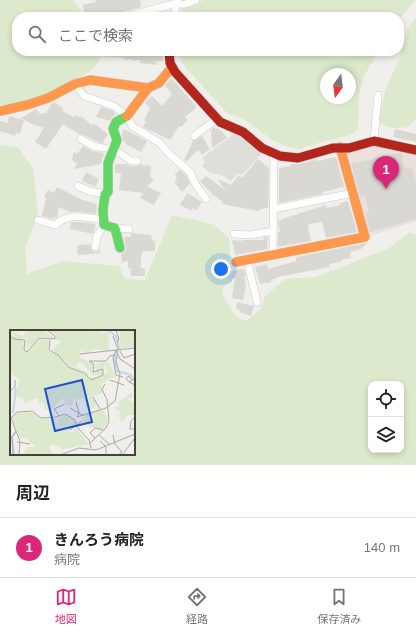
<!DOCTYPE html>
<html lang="ja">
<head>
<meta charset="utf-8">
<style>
  :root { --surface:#fff; --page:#f2f2f2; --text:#202124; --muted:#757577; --line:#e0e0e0; --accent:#db2777 }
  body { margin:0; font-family:Helvetica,"Noto Sans JP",sans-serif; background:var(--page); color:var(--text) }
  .controls { position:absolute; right:12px; bottom:12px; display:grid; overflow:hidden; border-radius:8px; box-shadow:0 2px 6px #0003 }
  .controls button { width:36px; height:36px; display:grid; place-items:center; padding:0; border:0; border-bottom:1px solid var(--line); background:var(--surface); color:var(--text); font:20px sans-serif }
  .compass { position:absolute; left:320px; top:68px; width:36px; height:36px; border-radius:50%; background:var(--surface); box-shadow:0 2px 6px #0003; rotate:194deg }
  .you { position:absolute; left:221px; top:269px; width:14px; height:14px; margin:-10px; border:3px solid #fff; border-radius:50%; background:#1a73e8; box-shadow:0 0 0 6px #1a73e833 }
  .badge { display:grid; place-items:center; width:26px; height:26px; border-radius:50%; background:var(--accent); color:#fff; font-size:13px; font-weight:700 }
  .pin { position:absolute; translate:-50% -33px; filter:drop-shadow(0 1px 2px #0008) }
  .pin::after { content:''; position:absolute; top:21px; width:14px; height:12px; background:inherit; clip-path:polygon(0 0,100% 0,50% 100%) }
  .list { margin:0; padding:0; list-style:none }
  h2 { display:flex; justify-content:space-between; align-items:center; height:52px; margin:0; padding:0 16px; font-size:17px }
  h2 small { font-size:13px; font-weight:400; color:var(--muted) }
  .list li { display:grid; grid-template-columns:26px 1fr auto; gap:12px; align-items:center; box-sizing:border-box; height:60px; padding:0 16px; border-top:1px solid var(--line) }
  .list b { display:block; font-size:15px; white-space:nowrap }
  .list p { margin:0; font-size:13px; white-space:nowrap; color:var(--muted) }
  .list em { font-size:13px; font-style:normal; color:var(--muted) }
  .icon { flex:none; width:22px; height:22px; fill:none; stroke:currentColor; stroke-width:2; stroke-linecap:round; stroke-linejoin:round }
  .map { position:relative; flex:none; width:416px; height:465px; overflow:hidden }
  .search { position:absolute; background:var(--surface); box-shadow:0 2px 6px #0003; left:12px; right:12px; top:12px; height:44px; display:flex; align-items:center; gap:10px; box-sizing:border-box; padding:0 14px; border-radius:16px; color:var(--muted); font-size:15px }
  .sheet { height:112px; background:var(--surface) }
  nav { display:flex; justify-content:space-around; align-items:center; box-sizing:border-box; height:56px; border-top:1px solid var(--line); background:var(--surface); font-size:11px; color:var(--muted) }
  nav a { display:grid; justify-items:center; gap:2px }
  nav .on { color:var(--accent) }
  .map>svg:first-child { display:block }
  .medical { fill:#eae0dc }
  .green { fill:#dde9cd; fill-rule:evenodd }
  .parking { fill:#dfdedb }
  .building { fill:#dad8d3 }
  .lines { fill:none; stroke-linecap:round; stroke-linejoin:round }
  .street-casing { stroke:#cdcbc7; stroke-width:8 }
  .fast-casing { stroke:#ceccc2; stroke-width:10 }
  .slow-casing { stroke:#ceccc2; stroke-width:10 }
  .jam-casing { stroke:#ceccc2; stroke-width:10 }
  .street { stroke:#fdfdfc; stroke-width:7 }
  .fast { stroke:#63d668; stroke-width:9 }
  .slow { stroke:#ff974d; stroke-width:9 }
  .jam { stroke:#b3261e; stroke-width:9 }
  .inset-river { fill:none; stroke:#bed9eb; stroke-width:2 }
  .inset-road { fill:none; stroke:#aca9a3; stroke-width:1 }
  .view { fill:#1d4ed8; fill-opacity:0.15; stroke:#1d4ed8; stroke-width:2 }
  .inset-edge { fill:none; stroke:#464037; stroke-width:2 }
</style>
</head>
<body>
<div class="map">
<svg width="416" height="465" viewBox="0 0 416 465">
  <rect width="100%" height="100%" fill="#f0efeb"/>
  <path class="medical" d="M377,145L416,154V221L370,236L346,158L349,152Z"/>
  <g class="green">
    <path d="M0,0H73L85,17H17V51H102L99,61L91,71L47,94L22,103L0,105Z"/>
    <path d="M204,0H415L399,20V17H180L182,8Z"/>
    <path d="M416,17V120H414L408,127C394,129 389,129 378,121L386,88L398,62L408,28Z"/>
    <path d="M175,51H379L364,76L359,95L358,128L354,133L347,136L325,141L299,149L285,146L271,139L245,120L227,113L189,71L187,70ZM326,74H350V98H326Z"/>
    <path d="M0,145L18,147L33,168L38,215L25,248L27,274L63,261L119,266L125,279L145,280L172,215L213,224L229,238L232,283L224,286L222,294C231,305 231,317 246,321L261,309L265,296L286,279L316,277L389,248L410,232L416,235V465H0ZM11,331H134V454H11ZM371,384H401V450H371Z"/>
  </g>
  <path class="parking" d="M234,134L242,137L262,153L242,175L238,173L231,181L222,175L210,173L202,166L205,162L202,158Z"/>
  <g class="building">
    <path d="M95,0H140L141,7L103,17H100L98,13L87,15L84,12L83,5L96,2Z"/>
    <path d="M99,51H162L163,61H156L157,65L140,63V60L132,61V59L124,60V58L99,56Z"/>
    <path d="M171,78L196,106H195L196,108L185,117L188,120L181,127L179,126L170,140L143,127L146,122L144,121L150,108L145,103L152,96L162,106L172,94L165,86Z"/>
    <path d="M54,102L63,108L62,111L74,117L76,115L80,118L81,116L92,125L93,123L108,134L103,141L104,142L103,143L95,141L84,135L79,134L63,124L46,149L35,142L44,128L34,125L21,118L36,109L40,114L46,113L52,103Z"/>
    <path d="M101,107L112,110L116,114L115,115L112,117L110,121L96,117Z"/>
    <path d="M9,116L24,120L20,134L16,133L15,136L0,131V121L8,123Z"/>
    <path d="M215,127L216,129L217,128L221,130L227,138L212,148L211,130Z"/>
    <path d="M124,129L147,141L141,152L125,144L126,142L123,141L122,134Z"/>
    <path d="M395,129L416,134V142L393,137Z"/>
    <path d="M202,136L210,149L202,155L198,150L186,162L184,160L193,141Z"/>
    <path d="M83,146L92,151L104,153L101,164L74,169L77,164L72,160L74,152L77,154Z"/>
    <path d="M399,153H401L405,168L412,167L416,182V219L370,232L365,213L369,212L365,195L360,196L351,164Z"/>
    <path d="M336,157L345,190L343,187L323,192V194L279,203V168L291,166L290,164H300L317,159V161Z"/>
    <path d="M258,159L269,168L268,208L261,209L258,211L222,204L223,202L212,194L200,181L206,176L225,190L218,179L231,185L239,175L242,178Z"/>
    <path d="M115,164H126L131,166H137L142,164V165L151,166L150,176L154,180L147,186L162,194L159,195L154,205L140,198L143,193L119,190L121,173H115Z"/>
    <path d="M180,170L186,175L190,183L182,192L174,182L177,179L175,174Z"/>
    <path d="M86,172L99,179L95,187L82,181Z"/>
    <path d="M57,187L83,200L97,204L96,214L79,212H70L59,207L57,218L54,217V219L42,216L46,198L44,197L48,190L54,193Z"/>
    <path d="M187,193L202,202L197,210L193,208L192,211L180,205Z"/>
    <path d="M348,201L357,232L326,238L322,222L309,224L308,226L311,241L278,247V232H280L278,221L282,220V219L326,205V208L340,205V203Z"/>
    <path d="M71,222H78L96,224L93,234L70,229Z"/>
    <path d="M131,233L151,235L152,240L155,242V251H143L141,258V268L145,269V276H131V269L128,268V261L122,262L121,254L124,253L126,249L124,237H131Z"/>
    <path d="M265,237L268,238L267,249L235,255L232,240L242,241V240H265L263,238Z"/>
    <path d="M367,243L361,249L350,252L351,258L341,260V262L329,264L330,267L282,276L271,280V282L260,284L255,267L267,264L268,269L296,261V257Z"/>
    <path d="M90,244L92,251L96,252L99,249L100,253L78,255L77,245Z"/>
    <path d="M242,269H244L246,276H244L246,286L243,300L232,298L235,278L226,279L225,273Z"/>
    <path d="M237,302L254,306L251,316L239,312L240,310L236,309Z"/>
  </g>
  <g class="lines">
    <defs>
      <g id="street">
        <path d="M124,17L177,3C185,6 188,3 196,0"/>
        <path d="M174,17L177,0"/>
        <path d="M75,84L84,96L114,106L127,116L132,126L160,143L167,152L190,172L196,185L206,199"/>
        <path d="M194,136L217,119"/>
        <path d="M81,139L93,146L103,148H113L131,161H137"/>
        <path d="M374,141L378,95"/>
        <path d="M78,186L89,191L105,194"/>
        <path d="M274,209L353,193"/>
        <path d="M38,220L55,225C72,211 84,219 103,219"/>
        <path d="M115,228L129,229"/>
        <path d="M234,234L250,235L273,231"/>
        <path d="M95,247L97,236L104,225"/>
        <path d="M273,255L274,154"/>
        <path d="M247,260L257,302"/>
      </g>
      <path id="fast" d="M120,248L115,228L104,225L103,211L105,194L108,192V163L117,140L113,129L116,122L127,116"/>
      <g id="slow">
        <path d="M0,111L27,105L48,98L75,84L90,80L148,88"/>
        <path d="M127,116L148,88L159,83L172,67"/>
        <path d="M236,262L365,237L340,147"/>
      </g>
      <path id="jam" d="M169,51L170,63L175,72L220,122L243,132L262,148L280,156L298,158L333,148H349L374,141L416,150"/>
    </defs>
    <use href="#street" class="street-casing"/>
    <use href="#fast" class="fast-casing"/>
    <use href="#slow" class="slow-casing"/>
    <use href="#jam" class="jam-casing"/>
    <use href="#street" class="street"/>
    <use href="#fast" class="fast"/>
    <use href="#slow" class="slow"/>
    <use href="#jam" class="jam"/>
  </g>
  <g transform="translate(10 330)">
    <rect width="125" height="125" fill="#f0efeb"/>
    <path d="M2,0L7,4L8,0L9,5H13L17,0H34L45,9L30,6L16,20L17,8L5,9L1,6L0,1L5,7ZM38,0H80L81,2L89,0L92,4L99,0V21L86,19L75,23L71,20L70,23L69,27L84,34L82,42L91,39L93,44L83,46L72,33H67L66,37L78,43L79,47H86L81,49L76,46L75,43L57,35L42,20L51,11L46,10V4ZM110,0H125V16L110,19ZM0,8L13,10L14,22H18L29,9L39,10L38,21L47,25L57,37L74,44L81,50L97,43L96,36L87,42L85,37L88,33L99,32L106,48H100L91,54L93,62L87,65L91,73L86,65H83L87,74L83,79L76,77L74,68L63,70L62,76H58L53,68L41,80L34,79V73H30L26,68L15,73L12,68L6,66L9,52L12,51L0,43ZM121,63L124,66L118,69L125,75V85H117L112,92L109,88L110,81L106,80L105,77L112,74H106ZM89,80L94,81L98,89L94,99L80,97L72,90L76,84ZM18,82L24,83L29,88L46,89L44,102L48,88L54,85L64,90L66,95L59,102L62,103L66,98L79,114L53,119L43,115L39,116L43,125H15L14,121L19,117H26L16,108H10L2,88L6,83Z" fill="#dde9cd"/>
    <path class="inset-river" d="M98,0L106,6L109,17L104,28L107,41L121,45L125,51M3,83L6,58M4,125L2,107L6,102"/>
    <path class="inset-road" d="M106,0L109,9L107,13M0,6L4,9L15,10L14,20L17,22L29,8L45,9V6L37,0M103,6L108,19M40,10L39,20L48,25L58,37L74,43L81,50L93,45V39L83,42L84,34L79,31H96L100,26L104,25M110,21L114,28L125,24M70,24L125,18M113,47L106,45L103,28L106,20L110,29L125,39M125,49L119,52L125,55M100,50L114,55M119,52L116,48L119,46L122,50M0,61L5,57V50M83,67L90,79M66,72L69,83L67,87M60,78L74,86M49,86L44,79L55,74M67,87L96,78L105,71L110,44L106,32L107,25M125,87L121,91L120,99H125M60,100L72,91M6,101L1,88L7,82L22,81L31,88L46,87L55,84L65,90L67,97L79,110L81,118M6,101L10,111L9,125M89,105L100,115M103,105L105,114L112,122L108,125M85,108L80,103L85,98L93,100M90,111L96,117V125M7,112L20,114M80,113L96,98L99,91L97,70L92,59L95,54M3,125L2,107L6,101M50,125L69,118L86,120L125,104M92,125H106M112,125L125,108"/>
    <path class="view" d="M72,50L82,92L45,101L35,59Z"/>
    <rect width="125" height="125" class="inset-edge"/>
  </g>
</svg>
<div class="controls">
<button><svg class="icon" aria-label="locate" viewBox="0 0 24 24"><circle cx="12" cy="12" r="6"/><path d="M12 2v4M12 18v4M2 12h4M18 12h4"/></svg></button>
<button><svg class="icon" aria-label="layers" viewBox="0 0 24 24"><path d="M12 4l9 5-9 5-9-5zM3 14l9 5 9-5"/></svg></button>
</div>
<svg class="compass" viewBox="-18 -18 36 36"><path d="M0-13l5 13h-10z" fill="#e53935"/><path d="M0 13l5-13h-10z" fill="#757577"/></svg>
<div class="you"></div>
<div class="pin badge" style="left:386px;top:189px">1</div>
<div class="search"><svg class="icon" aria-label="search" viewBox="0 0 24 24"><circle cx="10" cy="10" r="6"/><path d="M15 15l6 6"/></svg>ここで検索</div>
</div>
<section class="sheet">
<h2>周辺<small></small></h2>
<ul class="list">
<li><span class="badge">1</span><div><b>きんろう病院</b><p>病院</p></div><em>140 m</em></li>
</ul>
</section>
<nav>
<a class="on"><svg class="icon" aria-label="map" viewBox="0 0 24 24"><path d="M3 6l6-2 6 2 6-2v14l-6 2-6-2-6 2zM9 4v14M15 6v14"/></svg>地図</a>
<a><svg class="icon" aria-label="directions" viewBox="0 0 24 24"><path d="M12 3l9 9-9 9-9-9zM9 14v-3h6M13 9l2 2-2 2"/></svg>経路</a>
<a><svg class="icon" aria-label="saved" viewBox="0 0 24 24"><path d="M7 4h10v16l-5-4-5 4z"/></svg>保存済み</a>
</nav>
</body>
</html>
